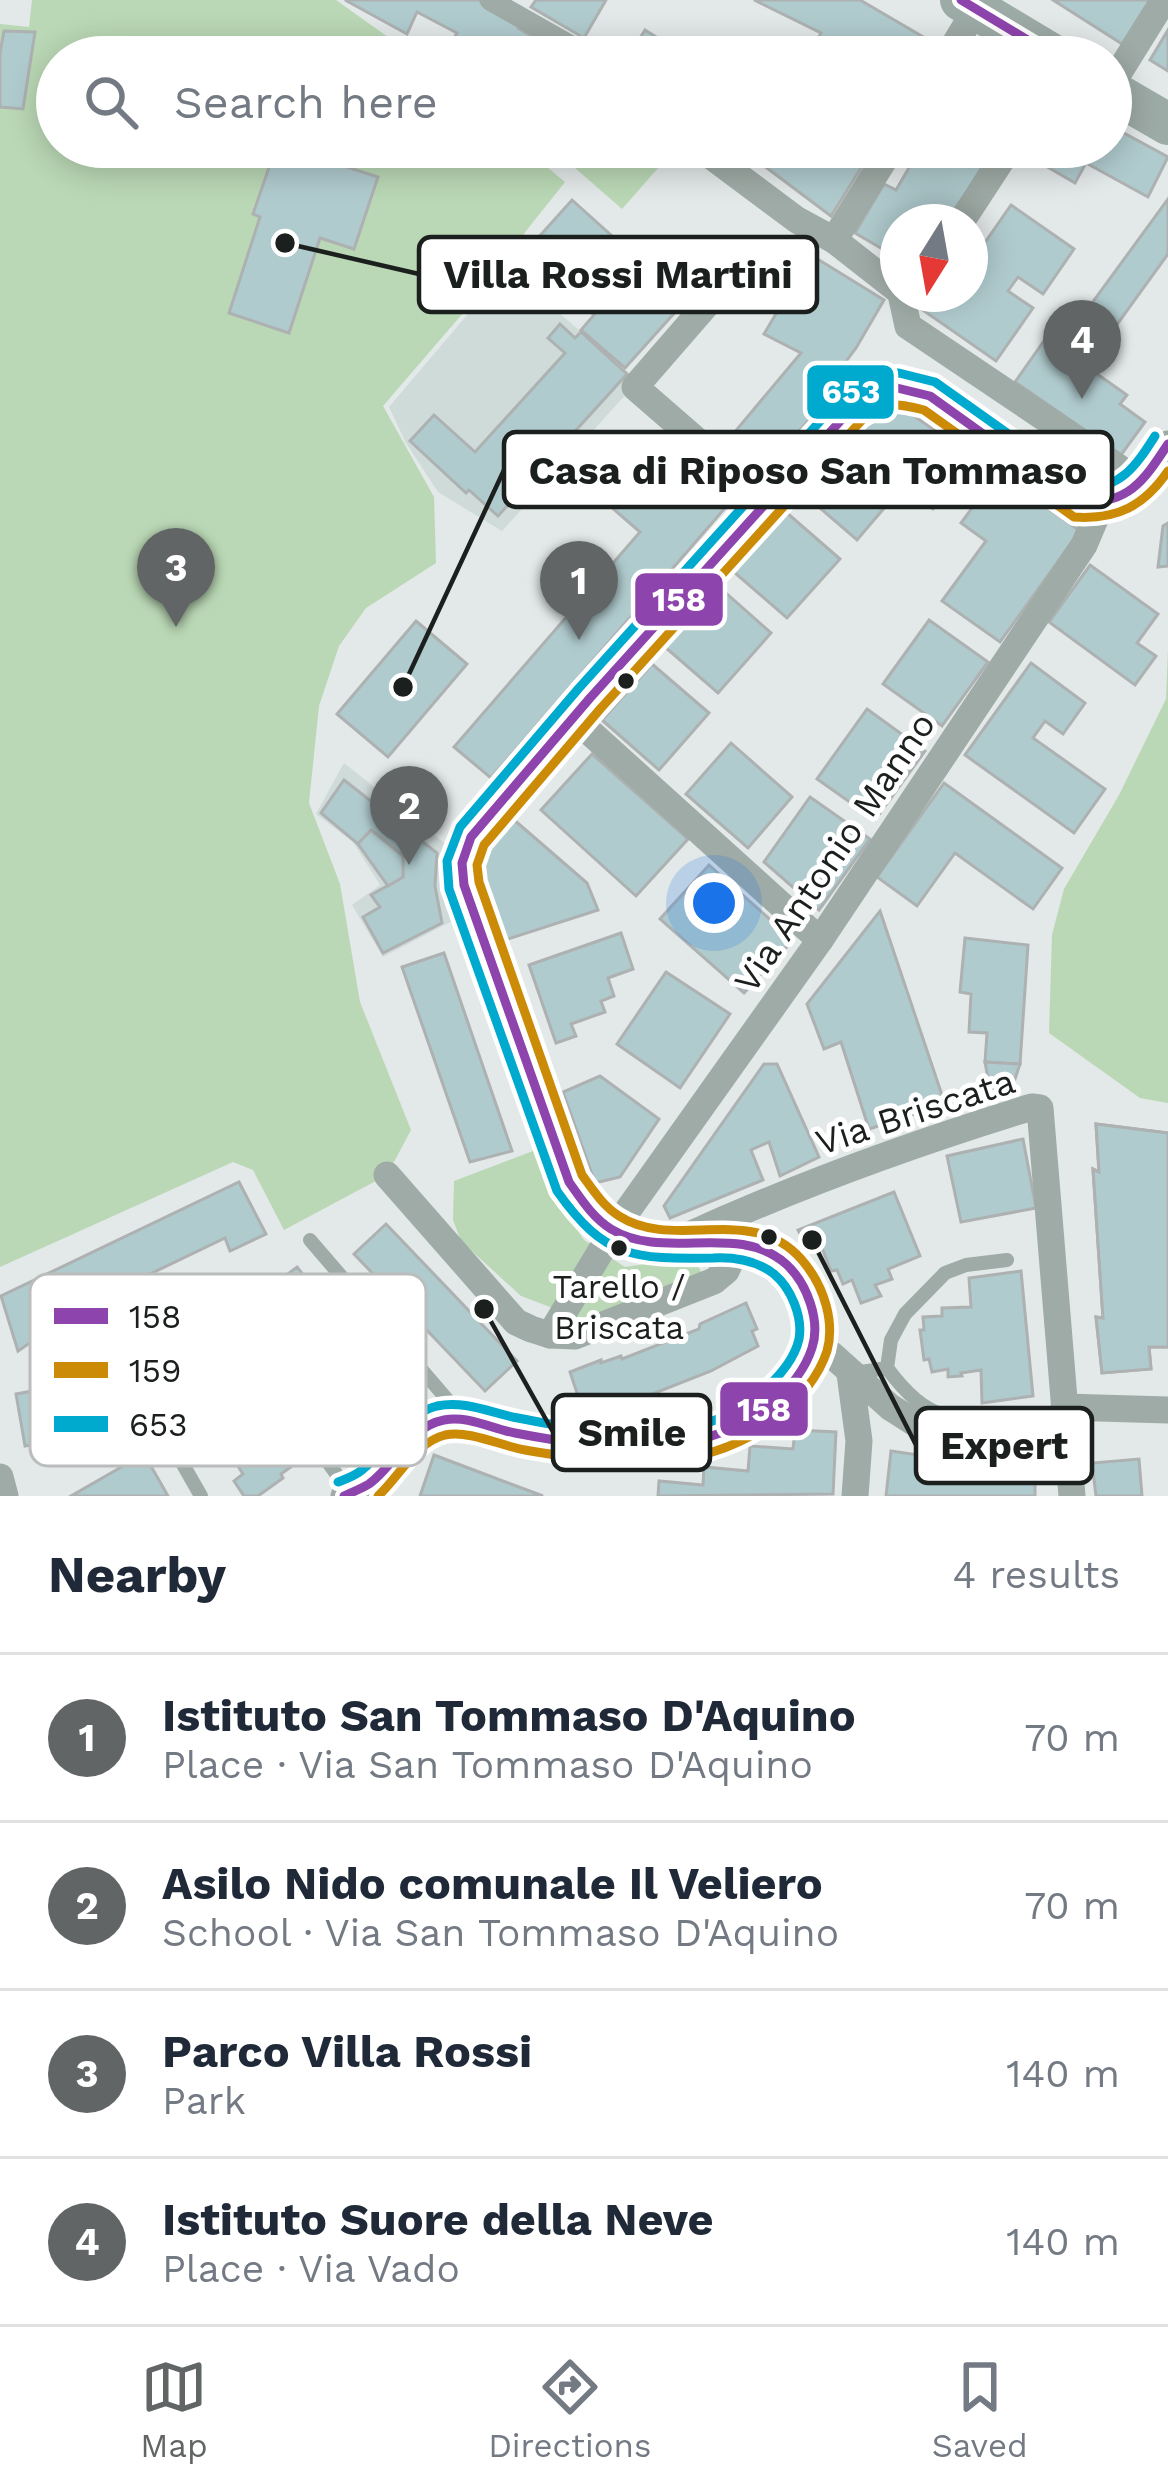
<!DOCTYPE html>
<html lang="en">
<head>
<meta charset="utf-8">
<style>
  :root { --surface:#fff; --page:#f2f2f3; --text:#1f2937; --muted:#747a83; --line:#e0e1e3; --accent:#616565 }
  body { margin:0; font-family:"Work Sans",sans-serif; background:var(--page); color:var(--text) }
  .compass { position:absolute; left:880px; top:204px; width:108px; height:108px; border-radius:50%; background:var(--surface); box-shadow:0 6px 30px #0003; rotate:191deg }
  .you { position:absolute; left:714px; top:903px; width:42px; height:42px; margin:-30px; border:9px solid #fff; border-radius:50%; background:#1a73e8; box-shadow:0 0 0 18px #1a73e833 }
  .badge { display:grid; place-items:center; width:78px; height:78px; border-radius:50%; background:var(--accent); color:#fff; font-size:39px; font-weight:700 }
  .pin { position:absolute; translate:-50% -99px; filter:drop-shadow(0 3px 6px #0008) }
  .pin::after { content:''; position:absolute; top:63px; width:42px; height:36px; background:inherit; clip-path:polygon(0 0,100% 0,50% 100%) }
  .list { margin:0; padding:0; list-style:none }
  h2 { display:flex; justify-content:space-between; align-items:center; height:156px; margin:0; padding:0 48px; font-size:51px }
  h2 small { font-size:39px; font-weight:400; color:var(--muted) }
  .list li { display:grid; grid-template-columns:78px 1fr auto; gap:36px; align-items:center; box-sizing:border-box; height:168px; padding:0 48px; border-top:3px solid var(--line) }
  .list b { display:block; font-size:45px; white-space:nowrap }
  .list p { margin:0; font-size:39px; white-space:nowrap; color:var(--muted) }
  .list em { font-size:39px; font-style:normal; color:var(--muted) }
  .icon { flex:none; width:66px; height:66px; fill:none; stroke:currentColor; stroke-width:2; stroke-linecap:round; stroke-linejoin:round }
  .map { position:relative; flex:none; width:1168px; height:1496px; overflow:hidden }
  .search { position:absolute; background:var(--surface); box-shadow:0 6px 30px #0003; left:36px; right:36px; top:36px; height:132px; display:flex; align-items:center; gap:30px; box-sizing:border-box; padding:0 42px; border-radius:66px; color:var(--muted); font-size:45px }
  .sheet { height:828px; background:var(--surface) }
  nav { display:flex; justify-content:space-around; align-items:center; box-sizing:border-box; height:168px; border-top:3px solid var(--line); background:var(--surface); font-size:33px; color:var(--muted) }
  nav a { display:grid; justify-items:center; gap:6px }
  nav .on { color:var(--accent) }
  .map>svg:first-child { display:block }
  .built { fill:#cfdbd9 }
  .green { fill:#bad8b5 }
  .building { fill:#b0cbce; stroke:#adb1b1; stroke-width:3 }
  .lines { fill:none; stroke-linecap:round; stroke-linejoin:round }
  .service { stroke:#9faba6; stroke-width:14 }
  .pedestrian { stroke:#9faba6; stroke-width:21 }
  .minor { stroke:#9faba6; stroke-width:27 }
  .primary { stroke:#9daba6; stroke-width:42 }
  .bus-1-casing { stroke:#fff; stroke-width:18 }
  .bus-2-casing { stroke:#fff; stroke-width:18 }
  .bus-3-casing { stroke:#fff; stroke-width:18 }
  .bus-1 { stroke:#8e44ad; stroke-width:9 }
  .bus-2 { stroke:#cb8b06; stroke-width:9 }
  .bus-3 { stroke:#00a9ce; stroke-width:9 }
  .bus-dot { fill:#1b1f1e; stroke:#fff; stroke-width:4.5 }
  .labels { text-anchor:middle; stroke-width:10; stroke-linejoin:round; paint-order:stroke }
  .bus-label { font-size:33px; fill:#1b1f1e; stroke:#fff }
  .street-label { font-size:36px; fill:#1b1f1e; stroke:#fff }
  .key { fill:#fff; stroke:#bbbcbc; stroke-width:3 }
  .key-label { font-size:33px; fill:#1b1f1e }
  .leader { fill:none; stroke:#1b1f1e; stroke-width:4.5 }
  .callout-dot { fill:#1b1f1e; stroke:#fff; stroke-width:4.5 }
  .callout { fill:#fff; stroke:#1b1f1e; stroke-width:4.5 }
  .callout-label { font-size:39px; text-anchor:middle; font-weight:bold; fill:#1b1f1e }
  .line-badge { stroke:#fff; stroke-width:4.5 }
  .badge-label { font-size:33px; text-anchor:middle; font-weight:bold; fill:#fff }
</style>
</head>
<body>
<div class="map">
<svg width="1168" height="1496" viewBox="0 0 1168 1496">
  <rect width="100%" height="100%" fill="#e3e8e8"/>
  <g class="built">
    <path d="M507,268L638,381L502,531L438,492L406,443L389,407Z"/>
    <path d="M344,763L448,846L454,920L383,957L352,905L380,885L353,842L316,814Z"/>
  </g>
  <g class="green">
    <path d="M32,0H336L416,57H57V147H523L565,182L526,231L507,262L383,406L434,497L436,563L366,608L339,646L319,706L309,803L340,884L360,1002L411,1130L387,1175L284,1230L253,1170L233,1162L0,1267V24L29,27Z"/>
    <path d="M551,147H653L666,159L622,209Z"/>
    <path d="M1168,650V1103L1140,1098L1049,1033L1052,935L1064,889L1119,795L1166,699Z"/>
    <path d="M533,1151L544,1181L584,1240L625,1267L694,1257L702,1274L582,1319L521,1296L461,1241L453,1220L454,1181Z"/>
  </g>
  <g class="building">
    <path d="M345,0H479L519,21L518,28L563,55L450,57L445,54L457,33L417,12L407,34Z"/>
    <path d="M536,0H606L584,38L531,7Z"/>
    <path d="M754,0H860L937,45L929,57H870L875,49L864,45L857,57H824L812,50L821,33Z"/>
    <path d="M1053,0H1150L1122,44Z"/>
    <path d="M645,30L688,57H628Z"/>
    <path d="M1168,30V71L1150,60Z"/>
    <path d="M4,31L35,32L23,109L0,107V53Z"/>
    <path d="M1111,126L1168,157L1148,197L1086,163L1075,183L1044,165L1054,147H1111Z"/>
    <path d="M276,147H285L378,177L354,249L320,238L289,333L229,313L260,217L253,214Z"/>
    <path d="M739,147H797L809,152L812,147H874L831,216Z"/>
    <path d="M921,147H994L949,222H898V258L855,233L884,184L896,190Z"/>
    <path d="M1168,199V254L1103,344L1076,325Z"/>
    <path d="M572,200L630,252L640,240L695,290L625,368L581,330L594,315L536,263L548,250L536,240Z"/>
    <path d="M1011,205L1074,249L1043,294L1018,277L1008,291L1033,308L996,361L914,304L921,294H970V264Z"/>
    <path d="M811,255L884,300L856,348L838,372L843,381L765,470L728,440L801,353L764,334Z"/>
    <path d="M560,324L575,338L581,332L627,374L498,516L469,490L466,493L410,441L434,415L475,452L565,353L548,338Z"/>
    <path d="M1046,338L1127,395L1120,404L1145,422L1121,455L1015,382Z"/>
    <path d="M894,409L910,413L971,456L933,509L898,484L906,473L892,462L879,477L897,493L857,540L805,495L875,416Z"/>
    <path d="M643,437L725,508L491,778L454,747L640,532L595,493Z"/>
    <path d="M998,473L1080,531L1000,642L942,601L986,541L961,523Z"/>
    <path d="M787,513L840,559L787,618L734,572Z"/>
    <path d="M1168,523V566L1158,567L1163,526Z"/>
    <path d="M1090,565L1158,614L1137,643L1156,656L1135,685L1049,622Z"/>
    <path d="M718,586L771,633L718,693L665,647Z"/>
    <path d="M929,620L988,662L942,726L883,684Z"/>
    <path d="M416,621L467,664L388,757L337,714Z"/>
    <path d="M1031,663L1085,703L1063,734L1045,721L1033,738L1105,789L1074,833L965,755Z"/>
    <path d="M652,664L709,713L659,770L602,720Z"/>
    <path d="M867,709L925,751L875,820L817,779Z"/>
    <path d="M731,743L792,797L748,848L686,794Z"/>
    <path d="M592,754L688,839L636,896L541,810Z"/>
    <path d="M344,780L437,853L435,886L442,923L383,953L363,917L380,907L371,895L403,877V856L371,830L358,844L321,813Z"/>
    <path d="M944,783L1062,868L1033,909L955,853L917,906L877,877Z"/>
    <path d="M810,797L870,839L819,910L764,862Z"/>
    <path d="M513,819L587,883L598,910L505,940L486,884L485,865L489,849Z"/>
    <path d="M371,830L403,856V877L388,886L358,844Z"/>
    <path d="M709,865L793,940L744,993L660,919Z"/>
    <path d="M880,911L945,1104L869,1129L841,1042L824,1049L807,1004Z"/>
    <path d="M621,933L633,969L608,978L614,996L601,1001L605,1012L571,1024L576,1036L556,1043L529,965Z"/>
    <path d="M965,938L1028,945L1020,1064L985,1062L987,1033L969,1032L971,994L960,992Z"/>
    <path d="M444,953L512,1151L470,1162L402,967Z"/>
    <path d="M666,972L730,1014L680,1088L617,1044Z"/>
    <path d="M985,1062L1020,1064L1011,1091L990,1089Z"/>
    <path d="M764,1064H777L819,1157L780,1176L769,1142L751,1150L763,1180L670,1218L664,1206Z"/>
    <path d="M600,1076L659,1119L620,1177L595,1183L563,1092Z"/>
    <path d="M1096,1124L1168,1133V1347H1149L1151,1369L1102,1373L1096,1317L1103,1318L1093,1169L1099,1172Z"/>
    <path d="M1096,1124L1168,1133V1347H1149L1151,1369L1102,1373L1096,1317L1103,1318L1093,1169L1099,1172Z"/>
    <path d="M1023,1139L1036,1208L961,1222L947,1156Z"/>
    <path d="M239,1182L266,1234L230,1251L225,1238L73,1311L77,1321L31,1342L18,1351L1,1296Z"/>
    <path d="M894,1192L920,1256L888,1269L892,1279L875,1285L881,1296L861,1303L852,1280L843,1284L837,1270L831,1271L822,1248L809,1252L798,1230Z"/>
    <path d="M386,1224L517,1361L485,1391L354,1254Z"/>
    <path d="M297,1267L407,1406L363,1440L348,1421L355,1415L274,1313L267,1319L253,1301Z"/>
    <path d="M1021,1271L1033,1396L982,1403L981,1370L961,1373L962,1376L948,1377V1369L932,1372L929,1359L924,1360L920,1330H924L923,1317L942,1316V1308L971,1307L969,1278Z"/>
    <path d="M746,1303L757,1329L752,1331L758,1346L711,1371L627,1404L626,1402L614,1406L611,1404L591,1411L585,1397L579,1399L570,1372L601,1360V1363L621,1356L622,1359L699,1329L700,1324Z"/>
    <path d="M201,1324L292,1466L281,1474L283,1478L258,1496H244L234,1481L243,1474L171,1365L169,1368L156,1348L188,1326L192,1329Z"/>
    <path d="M96,1359L125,1399L91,1429L88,1424L80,1429L71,1431L72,1437L25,1446L16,1394L54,1387Z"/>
    <path d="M795,1430L836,1432L833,1494L658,1496L659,1481L703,1485L704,1467L748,1471L750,1446L793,1449Z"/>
    <path d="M891,1451L932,1457V1470L1013,1479L1012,1470L1035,1474V1496H886Z"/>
    <path d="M144,1454L168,1496H71Z"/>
    <path d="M434,1455L487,1475L543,1496H420Z"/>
    <path d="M1139,1459L1142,1496H1096L1092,1463Z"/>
  </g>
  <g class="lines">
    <g class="service">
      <path d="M310,1240L464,1419"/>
      <path d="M217,1307L350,1493"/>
      <path d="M887,1368C928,1423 954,1422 1017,1417"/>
      <path d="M129,1370L201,1496"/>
      <path d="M855,1373L887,1368L891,1340L905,1314L945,1273L966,1265L1007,1260"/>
    </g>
    <path class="pedestrian" d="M490,0L580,51"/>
    <g class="minor">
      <path d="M580,51L587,57"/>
      <path d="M947,57L976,9"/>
      <path d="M1111,85L1164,0"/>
      <path d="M699,147L797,220L834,240L898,290"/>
      <path d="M961,222L1010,147"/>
      <path d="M834,240L892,147"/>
      <path d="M901,294L908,326L1140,482"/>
      <path d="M708,303L635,387L766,501"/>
      <path d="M573,717L820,940"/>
      <path d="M387,1175L516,1322L531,1329L550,1335L575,1336L714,1281L726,1271L739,1243"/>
      <path d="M678,1240C793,1187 911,1144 1032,1107L1040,1108L1072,1496"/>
      <path d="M550,1335L613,1231L820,940L1084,545L1101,505"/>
      <path d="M814,1342L832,1355L890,1407L948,1444L1068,1458"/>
      <path d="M850,1374L859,1441L855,1496"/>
      <path d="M1064,1407L1168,1410"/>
      <path d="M0,1477L5,1496"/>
      <path d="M344,1496C352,1492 362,1489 369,1484C394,1464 409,1426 444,1420C469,1416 490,1429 515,1433C598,1447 709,1468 776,1400C791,1385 804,1368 812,1348C821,1321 806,1283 786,1264C737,1219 663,1265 611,1229C593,1217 581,1199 569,1182L464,885L462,863L471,837L590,698L852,408L880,390L897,388L930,396L1078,502C1127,509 1143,482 1168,444"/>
    </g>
    <g class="primary">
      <path d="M961,0L1056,57"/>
      <path d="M1111,91L1168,124"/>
    </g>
    <defs>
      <g id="bus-1">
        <path d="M961,0L1056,57"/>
        <path d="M344,1496C352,1492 361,1489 369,1484C396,1465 408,1427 444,1420C468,1415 492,1429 515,1433C600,1449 696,1463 769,1406C787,1391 805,1370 812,1348C821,1321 807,1283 786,1264C737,1221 665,1262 611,1229C593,1218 581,1199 569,1182L464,885L462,863L471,837L590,698L852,408L880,390L897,388L930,396L1078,502C1128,505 1143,482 1168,444"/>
      </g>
      <path id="bus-2" d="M378,1496C399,1477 416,1442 445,1435C470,1430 501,1446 525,1450C614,1465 704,1477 779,1417C799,1400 819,1376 827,1351C835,1322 824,1288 806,1265C756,1199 677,1253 619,1216C603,1206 593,1190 582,1175L479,882L477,865L484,845L601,708L862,420C889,402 892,402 924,410L1074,517C1117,520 1144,506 1168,471"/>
      <path id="bus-3" d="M338,1482C346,1479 355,1476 362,1470C389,1449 401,1415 437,1406C465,1400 491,1413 518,1418C595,1433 690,1450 756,1397C773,1383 794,1362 799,1339C803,1317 791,1288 774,1274C756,1260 735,1257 713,1258C634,1259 605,1259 557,1191L449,889L447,861L460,827L579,688L841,398L877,375L899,373L935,382L1083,487C1121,490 1137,464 1155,436"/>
    </defs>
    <use href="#bus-1" class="bus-1-casing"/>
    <use href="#bus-2" class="bus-2-casing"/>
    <use href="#bus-3" class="bus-3-casing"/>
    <use href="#bus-1" class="bus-1"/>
    <use href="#bus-2" class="bus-2"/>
    <use href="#bus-3" class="bus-3"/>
  </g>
  <g class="bus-dot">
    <circle cx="626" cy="681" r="10"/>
    <circle cx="769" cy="1237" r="10"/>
    <circle cx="619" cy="1248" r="10"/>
  </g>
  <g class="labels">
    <g class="bus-label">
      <text x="619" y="1298">Tarello /<tspan x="619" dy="41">Briscata</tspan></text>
    </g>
    <g class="street-label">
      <text transform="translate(834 852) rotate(-56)" y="13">Via Antonio Manno</text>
      <text transform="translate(915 1111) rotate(-18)" y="13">Via Briscata</text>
    </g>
  </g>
  <rect x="30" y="1274" width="396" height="192" rx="18" class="key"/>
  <rect x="54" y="1308" width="54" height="16" fill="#8e44ad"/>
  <rect x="54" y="1362" width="54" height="16" fill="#cb8b06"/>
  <rect x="54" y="1416" width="54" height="16" fill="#00a9ce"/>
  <g class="key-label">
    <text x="129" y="1328">158</text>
    <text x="129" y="1382">159</text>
    <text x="129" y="1436">653</text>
  </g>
  <path class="leader" d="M285 243L419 274M403 687L504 470M484 1309L553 1432M812 1240L916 1445"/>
  <g class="callout-dot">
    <circle cx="285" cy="243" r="12"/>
    <circle cx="403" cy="687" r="12"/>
    <circle cx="484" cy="1309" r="12"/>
    <circle cx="812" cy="1240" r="12"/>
  </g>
  <g class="callout">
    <rect x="419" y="237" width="398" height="75" rx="12"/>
    <rect x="504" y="432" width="608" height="75" rx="12"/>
    <rect x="553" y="1395" width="157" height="75" rx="12"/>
    <rect x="916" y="1408" width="176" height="75" rx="12"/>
  </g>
  <g class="callout-label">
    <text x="618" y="288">Villa Rossi Martini</text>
    <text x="808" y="484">Casa di Riposo San Tommaso</text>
    <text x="632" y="1446">Smile</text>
    <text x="1004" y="1459">Expert</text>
  </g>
  <g class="line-badge">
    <rect x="805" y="363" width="91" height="58" rx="12" fill="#00a9ce"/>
    <rect x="633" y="571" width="92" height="57" rx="12" fill="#8e44ad"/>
    <rect x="718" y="1380" width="92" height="58" rx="12" fill="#8e44ad"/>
  </g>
  <g class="badge-label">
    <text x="851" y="403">653</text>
    <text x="679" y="611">158</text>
    <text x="764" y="1421">158</text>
  </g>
</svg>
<svg class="compass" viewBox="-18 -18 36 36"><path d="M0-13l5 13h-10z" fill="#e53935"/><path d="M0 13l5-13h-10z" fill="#747a83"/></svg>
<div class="you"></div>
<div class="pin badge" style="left:579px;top:640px">1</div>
<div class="pin badge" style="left:409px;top:865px">2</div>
<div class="pin badge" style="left:176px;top:627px">3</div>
<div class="pin badge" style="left:1082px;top:399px">4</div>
<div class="search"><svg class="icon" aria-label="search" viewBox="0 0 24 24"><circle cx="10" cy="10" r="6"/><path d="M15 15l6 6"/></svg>Search here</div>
</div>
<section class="sheet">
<h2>Nearby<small>4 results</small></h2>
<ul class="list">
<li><span class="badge">1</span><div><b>Istituto San Tommaso D'Aquino</b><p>Place · Via San Tommaso D'Aquino</p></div><em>70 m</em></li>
<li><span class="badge">2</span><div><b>Asilo Nido comunale Il Veliero</b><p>School · Via San Tommaso D'Aquino</p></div><em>70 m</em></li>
<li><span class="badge">3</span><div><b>Parco Villa Rossi</b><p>Park</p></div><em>140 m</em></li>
<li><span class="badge">4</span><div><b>Istituto Suore della Neve</b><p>Place · Via Vado</p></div><em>140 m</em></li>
</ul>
</section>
<nav>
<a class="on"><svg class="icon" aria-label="map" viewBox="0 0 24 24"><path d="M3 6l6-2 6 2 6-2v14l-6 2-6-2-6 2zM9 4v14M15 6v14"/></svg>Map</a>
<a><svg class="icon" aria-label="directions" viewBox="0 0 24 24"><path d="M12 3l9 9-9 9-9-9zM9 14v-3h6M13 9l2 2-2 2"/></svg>Directions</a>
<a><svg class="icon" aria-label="saved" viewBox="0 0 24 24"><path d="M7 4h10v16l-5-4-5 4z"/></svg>Saved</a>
</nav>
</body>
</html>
